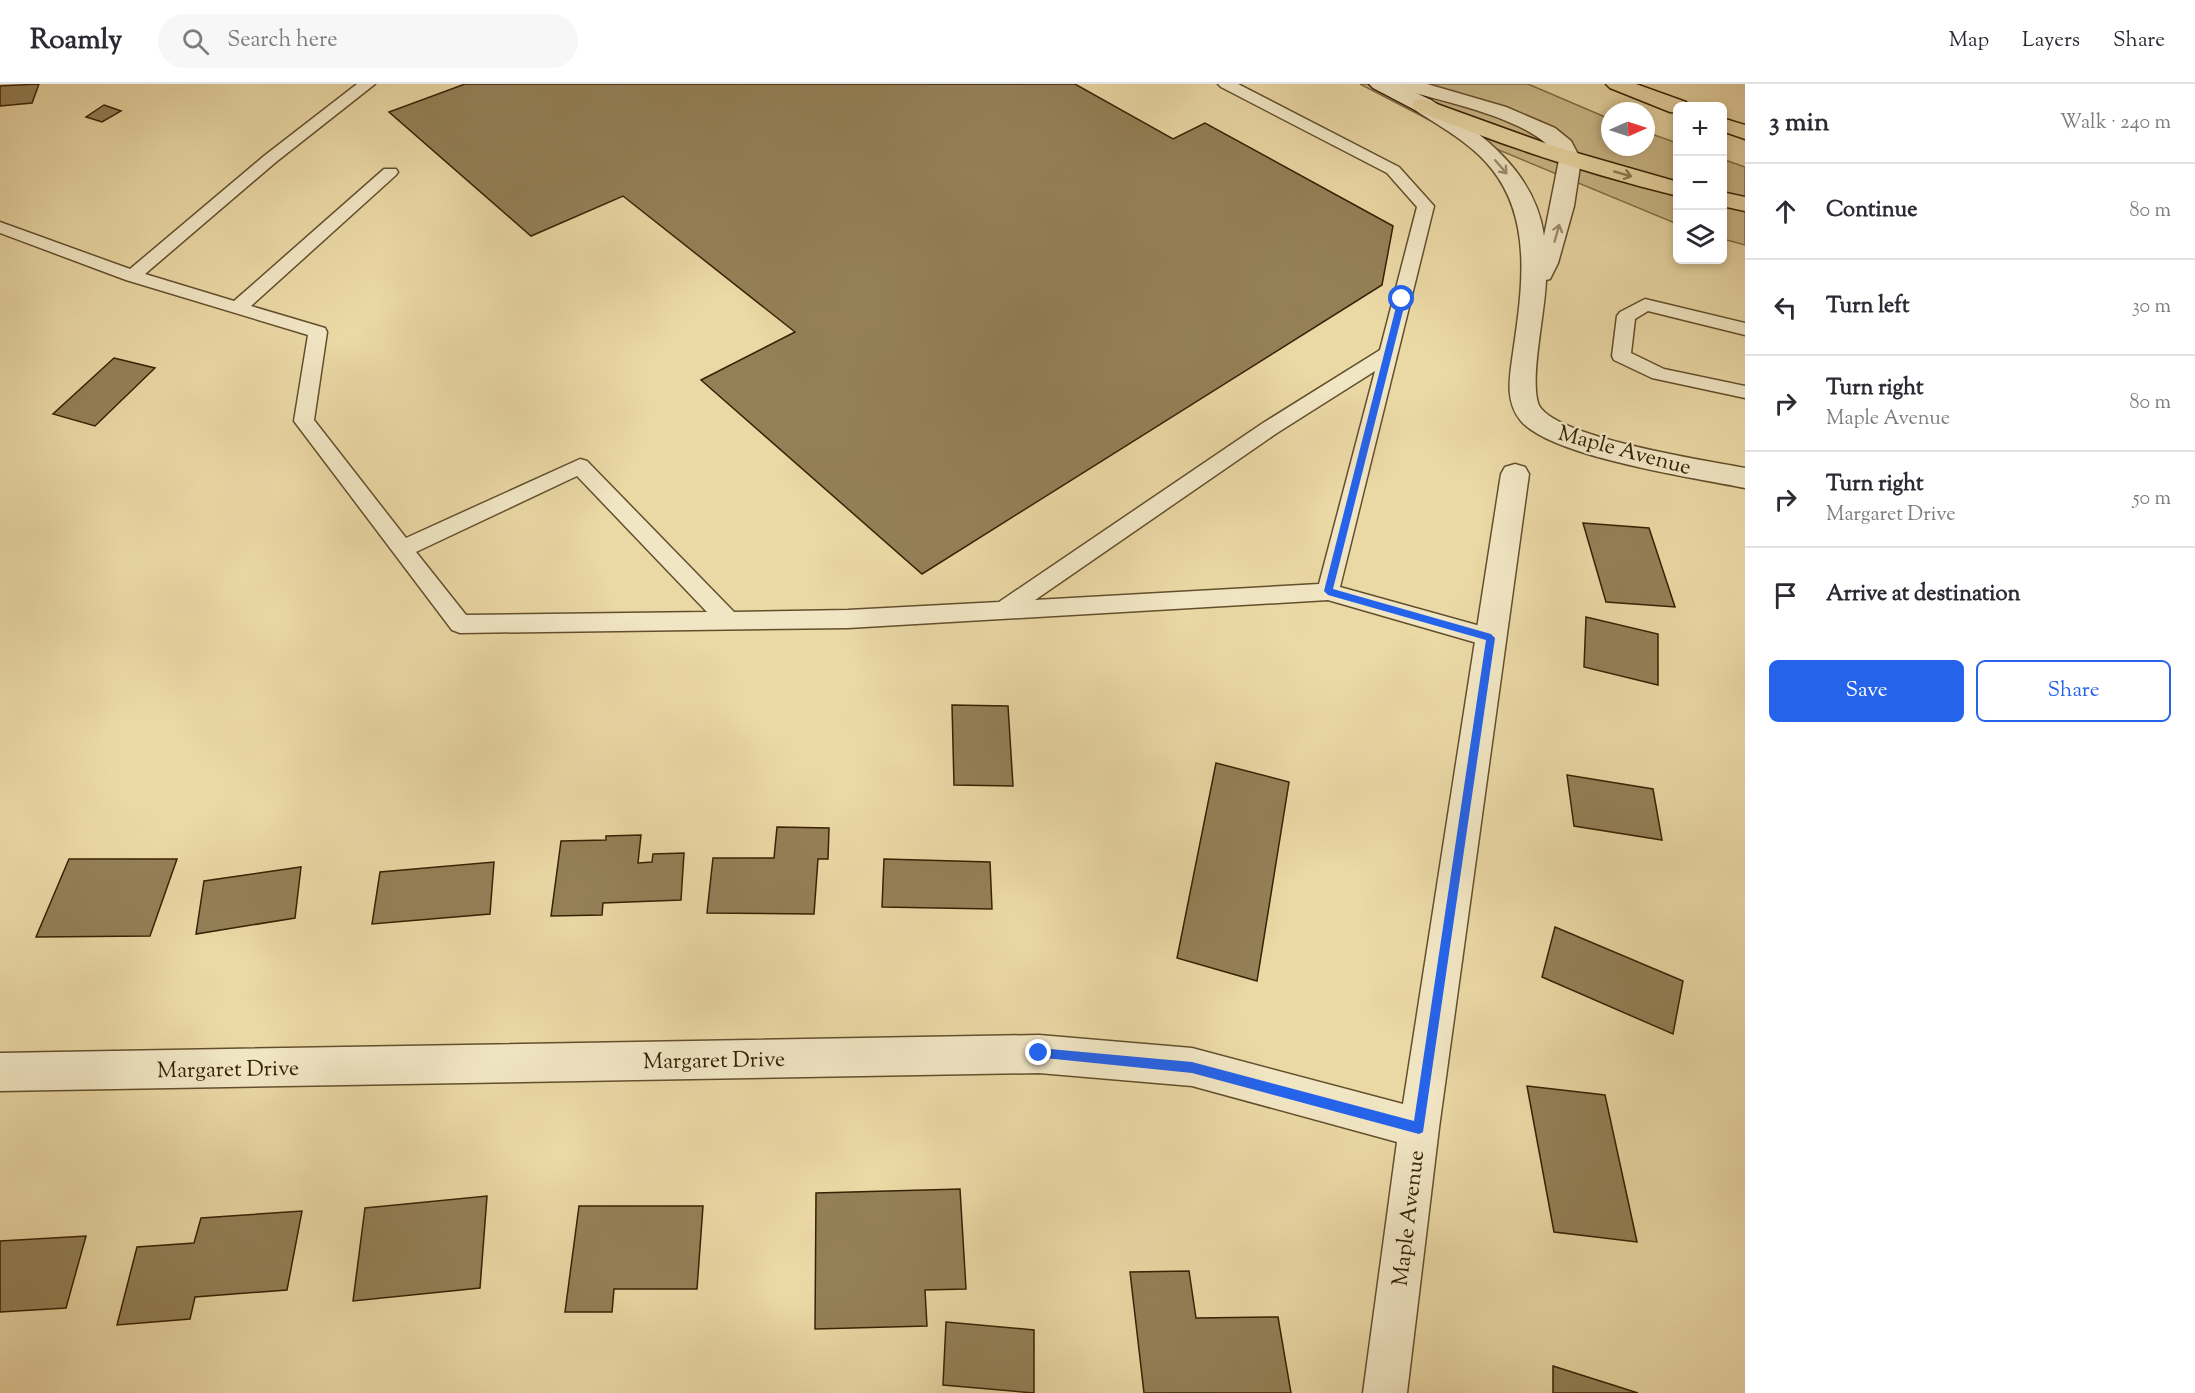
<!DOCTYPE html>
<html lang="en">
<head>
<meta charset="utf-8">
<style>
  :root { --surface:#fff; --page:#f7f7f7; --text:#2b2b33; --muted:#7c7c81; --line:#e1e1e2; --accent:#2563eb }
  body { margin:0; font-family:"Sorts Mill Goudy",serif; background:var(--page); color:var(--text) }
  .controls { position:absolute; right:18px; top:18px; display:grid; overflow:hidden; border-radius:9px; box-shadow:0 3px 9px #0003 }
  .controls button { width:54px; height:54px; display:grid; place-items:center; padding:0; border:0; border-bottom:2px solid var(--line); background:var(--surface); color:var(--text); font:30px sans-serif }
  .compass { position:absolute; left:1601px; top:18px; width:54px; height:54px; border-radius:50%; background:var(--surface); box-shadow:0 3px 9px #0003; rotate:87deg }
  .stop { position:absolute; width:18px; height:18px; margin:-14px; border:4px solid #2563eb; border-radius:50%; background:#fff }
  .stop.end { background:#2563eb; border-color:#fff; box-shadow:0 2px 6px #0008 }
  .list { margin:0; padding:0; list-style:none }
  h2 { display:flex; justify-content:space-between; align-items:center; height:78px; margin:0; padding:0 24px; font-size:26px }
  h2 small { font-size:20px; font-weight:400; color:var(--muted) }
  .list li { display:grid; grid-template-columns:39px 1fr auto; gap:18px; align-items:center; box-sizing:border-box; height:96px; padding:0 24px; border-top:2px solid var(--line) }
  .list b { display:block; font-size:22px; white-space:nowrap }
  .list p { margin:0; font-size:20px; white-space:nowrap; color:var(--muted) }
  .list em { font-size:20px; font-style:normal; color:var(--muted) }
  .actions { display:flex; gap:12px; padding:18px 24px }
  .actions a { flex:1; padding:14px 0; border:2px solid var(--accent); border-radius:9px; text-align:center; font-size:21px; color:var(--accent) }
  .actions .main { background:var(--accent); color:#fff }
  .icon { flex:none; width:33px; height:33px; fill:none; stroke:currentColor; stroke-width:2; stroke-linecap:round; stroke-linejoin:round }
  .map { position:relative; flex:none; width:1745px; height:1309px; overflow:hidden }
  header { display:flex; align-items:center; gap:36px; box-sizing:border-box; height:84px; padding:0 30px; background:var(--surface); border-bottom:2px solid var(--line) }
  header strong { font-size:28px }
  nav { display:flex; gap:33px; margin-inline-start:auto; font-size:21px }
  .search { width:420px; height:54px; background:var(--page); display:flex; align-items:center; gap:15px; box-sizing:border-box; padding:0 21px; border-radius:33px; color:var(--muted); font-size:22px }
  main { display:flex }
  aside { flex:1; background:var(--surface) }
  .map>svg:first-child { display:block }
  .green { fill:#ccb989; stroke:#826d46; stroke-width:1.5 }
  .building { fill:#948057; stroke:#372103; stroke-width:1.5 }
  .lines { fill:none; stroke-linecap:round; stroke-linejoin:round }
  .service-casing { stroke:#644f2c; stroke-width:3 }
  .minor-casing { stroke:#644f2c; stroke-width:3 }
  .secondary-casing { stroke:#372103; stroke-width:3 }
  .motorway-casing { stroke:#372103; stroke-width:3 }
  .service { fill:#f1e6c4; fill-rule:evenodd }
  .minor { fill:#f1e6c4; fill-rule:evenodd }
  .secondary { fill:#f1e6c4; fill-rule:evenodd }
  .motorway { fill:#ead8a5; fill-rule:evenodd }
  .oneway { stroke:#9d8d6d }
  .oneway2 { stroke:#907c54 }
  .route { fill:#2563eb }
  .labels { text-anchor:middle; stroke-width:5; stroke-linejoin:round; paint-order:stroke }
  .street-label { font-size:22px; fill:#372103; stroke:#f1e6c4 }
</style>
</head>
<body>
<header>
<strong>Roamly</strong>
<div class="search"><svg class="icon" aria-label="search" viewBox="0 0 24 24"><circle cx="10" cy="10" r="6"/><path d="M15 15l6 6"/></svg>Search here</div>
<nav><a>Map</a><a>Layers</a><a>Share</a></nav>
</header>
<main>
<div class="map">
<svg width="1745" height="1309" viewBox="0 0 1745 1309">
  <rect width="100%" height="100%" fill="#ead8a5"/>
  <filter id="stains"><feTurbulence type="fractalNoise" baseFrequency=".00333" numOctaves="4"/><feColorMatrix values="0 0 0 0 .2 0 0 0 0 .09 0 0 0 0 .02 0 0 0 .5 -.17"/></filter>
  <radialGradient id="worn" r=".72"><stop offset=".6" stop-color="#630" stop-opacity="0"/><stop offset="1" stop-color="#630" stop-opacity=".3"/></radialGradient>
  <g class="green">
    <path d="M1360,0H1528L1610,35V63H1646V48L1677,59V140L1441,42Z"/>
    <path d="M1722,75L1745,83V161L1723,155Z"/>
  </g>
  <g class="building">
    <path d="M39,0L32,19L0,22V2Z"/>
    <path d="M465,0H1075L1173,55L1205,39L1393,142L1382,201L922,490L701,296L795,248L623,112L531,152L389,28Z"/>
    <path d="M104,21L121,27L102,38L86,33Z"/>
    <path d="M114,274L155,284L95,342L53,330Z"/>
    <path d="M1583,439L1649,444L1675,523L1606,518Z"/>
    <path d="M1586,533L1658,550V601L1584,583Z"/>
    <path d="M952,621L1008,622L1013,702L954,701Z"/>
    <path d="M1216,679L1289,698L1257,897L1177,874Z"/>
    <path d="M1567,691L1653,705L1662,756L1574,742Z"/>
    <path d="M777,743L829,744L828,775H818L814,830L707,829L713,774H774Z"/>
    <path d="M641,751L638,779L652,778L653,770L684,769L681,816L603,819L602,831L551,832L561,757L606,756V752Z"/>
    <path d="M69,775H177L150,852L36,853Z"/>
    <path d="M884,775L990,778L992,825L882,823Z"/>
    <path d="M494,778L490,830L372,840L380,788Z"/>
    <path d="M301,783L295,834L196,850L204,797Z"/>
    <path d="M1555,843L1683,897L1673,950L1542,893Z"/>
    <path d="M1527,1002L1605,1011L1637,1158L1554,1148Z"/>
    <path d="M960,1105L966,1205L925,1206L927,1242L815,1245L816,1109Z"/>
    <path d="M487,1112L480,1204L353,1217L365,1124Z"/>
    <path d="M579,1122H703L697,1205H614L612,1228H565Z"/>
    <path d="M302,1127L287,1206L195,1213L190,1235L117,1241L137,1163L194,1159L201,1134Z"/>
    <path d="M86,1152L66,1224L0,1228V1157Z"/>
    <path d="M1189,1187L1196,1234L1278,1233L1291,1309H1144L1130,1188Z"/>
    <path d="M946,1238L1034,1246V1309L943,1301Z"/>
    <path d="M1553,1282L1638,1309H1553Z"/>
  </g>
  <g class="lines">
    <defs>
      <g id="service">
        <path d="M357,0H375L276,78L145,190L234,217L384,85H396L398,88L396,91L251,222L325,244L327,248L314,336L406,454L580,375L587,377L734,528L848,526L999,518L1263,339L1380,266L1417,123L1387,89L1221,3L1218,0H1238L1399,83L1434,122L1340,503L1491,545L1499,548L1502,554L1499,560L1491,563L1328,516L848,544L460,549L452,546L294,337L308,251L126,196L0,149V138L130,185L264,72ZM1375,287L1319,500L1035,516L1277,349ZM577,392L707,528L466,531L416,468Z"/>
        <path d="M1645,215L1745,239V251L1648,227L1635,235L1631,269L1664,285L1745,302V314L1652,294L1614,276L1612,272L1617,232L1620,228Z"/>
      </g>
      <g id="minor">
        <path d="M1393,0H1427L1506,23L1555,44L1571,57L1581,76L1574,122L1558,179L1550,195L1546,196C1545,229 1530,292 1538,319C1549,353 1709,377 1745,384V404C1695,394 1552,373 1521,337C1506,319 1509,297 1512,276C1521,212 1535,138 1491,84C1471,59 1441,43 1415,26L1412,21L1415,16L1423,15L1431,16C1482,50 1535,87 1544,152L1559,76C1540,35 1439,17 1397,4Z"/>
        <path d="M1515,380L1525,383L1529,390L1439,1044L1407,1309H1363L1397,1058L1192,1002L1039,989L0,1007V969L1039,951L1192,964L1403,1020L1501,390L1505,383Z"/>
      </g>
      <path id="secondary" d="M1369,0H1397L1431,16L1434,21L1431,26L1423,27L1415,26L1373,4Z"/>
      <g id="motorway">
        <path d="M1606,0H1636L1686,18L1688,22H1678V29L1670,28L1610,4Z"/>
        <path d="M1423,15L1556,63L1678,98V112C1588,90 1501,61 1415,26L1412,21L1415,16Z"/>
        <path d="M1722,34L1745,41V55L1722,47Z"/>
        <path d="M1722,108L1745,113V127L1722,122Z"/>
      </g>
    </defs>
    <use href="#service" class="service-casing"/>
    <use href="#minor" class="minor-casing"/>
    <use href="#secondary" class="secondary-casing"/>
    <use href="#motorway" class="motorway-casing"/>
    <use href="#service" class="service"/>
    <use href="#minor" class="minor"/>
    <use href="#secondary" class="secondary"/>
    <use href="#motorway" class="motorway"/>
  </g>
  <defs><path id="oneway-shaft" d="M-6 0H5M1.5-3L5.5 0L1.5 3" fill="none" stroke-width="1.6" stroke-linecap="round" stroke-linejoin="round" transform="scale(1.5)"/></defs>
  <g class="oneway">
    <use href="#oneway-shaft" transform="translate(1501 83) rotate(49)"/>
    <use href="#oneway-shaft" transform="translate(1557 149) rotate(-74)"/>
  </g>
  <use class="oneway2" href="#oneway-shaft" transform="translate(1623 90) rotate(16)"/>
  <path class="route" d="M1402,213L1406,215L1333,505L1491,550L1495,554L1423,1048L1419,1050L1192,989L1035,973L1033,969L1039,964L1192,978L1414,1037L1486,556L1328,511L1324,507L1398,215Z"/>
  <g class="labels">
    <g class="street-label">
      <text transform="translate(1625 365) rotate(15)" y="8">Maple Avenue</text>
      <text transform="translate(714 975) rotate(-1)" y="8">Margaret Drive</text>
      <text transform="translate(228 984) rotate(-1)" y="8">Margaret Drive</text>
      <text transform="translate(1407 1134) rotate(-83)" y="8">Maple Avenue</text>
    </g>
  </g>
  <rect width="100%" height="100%" filter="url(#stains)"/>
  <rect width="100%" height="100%" fill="url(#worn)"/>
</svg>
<div class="controls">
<button>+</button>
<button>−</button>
<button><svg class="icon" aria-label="layers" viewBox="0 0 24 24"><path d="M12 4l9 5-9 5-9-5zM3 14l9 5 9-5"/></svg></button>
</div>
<svg class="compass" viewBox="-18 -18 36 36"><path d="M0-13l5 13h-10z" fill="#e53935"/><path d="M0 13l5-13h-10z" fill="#7c7c81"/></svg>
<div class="stop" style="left:1402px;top:215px"></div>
<div class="stop end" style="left:1039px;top:969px"></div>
</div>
<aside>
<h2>3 min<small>Walk · 240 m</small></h2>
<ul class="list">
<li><svg class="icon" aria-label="ahead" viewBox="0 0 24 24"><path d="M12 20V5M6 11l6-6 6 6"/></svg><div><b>Continue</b></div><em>80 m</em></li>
<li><svg class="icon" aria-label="left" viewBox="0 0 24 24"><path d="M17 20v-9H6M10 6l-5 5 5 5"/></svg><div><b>Turn left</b></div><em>30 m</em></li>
<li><svg class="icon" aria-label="right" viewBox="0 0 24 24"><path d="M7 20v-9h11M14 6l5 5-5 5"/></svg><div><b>Turn right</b><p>Maple Avenue</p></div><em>80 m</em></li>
<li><svg class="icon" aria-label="right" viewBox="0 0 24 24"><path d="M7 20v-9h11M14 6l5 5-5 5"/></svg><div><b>Turn right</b><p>Margaret Drive</p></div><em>50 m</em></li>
<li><svg class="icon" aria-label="arrive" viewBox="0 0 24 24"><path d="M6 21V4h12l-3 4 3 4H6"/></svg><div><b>Arrive at destination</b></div></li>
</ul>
<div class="actions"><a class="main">Save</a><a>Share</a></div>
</aside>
</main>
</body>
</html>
